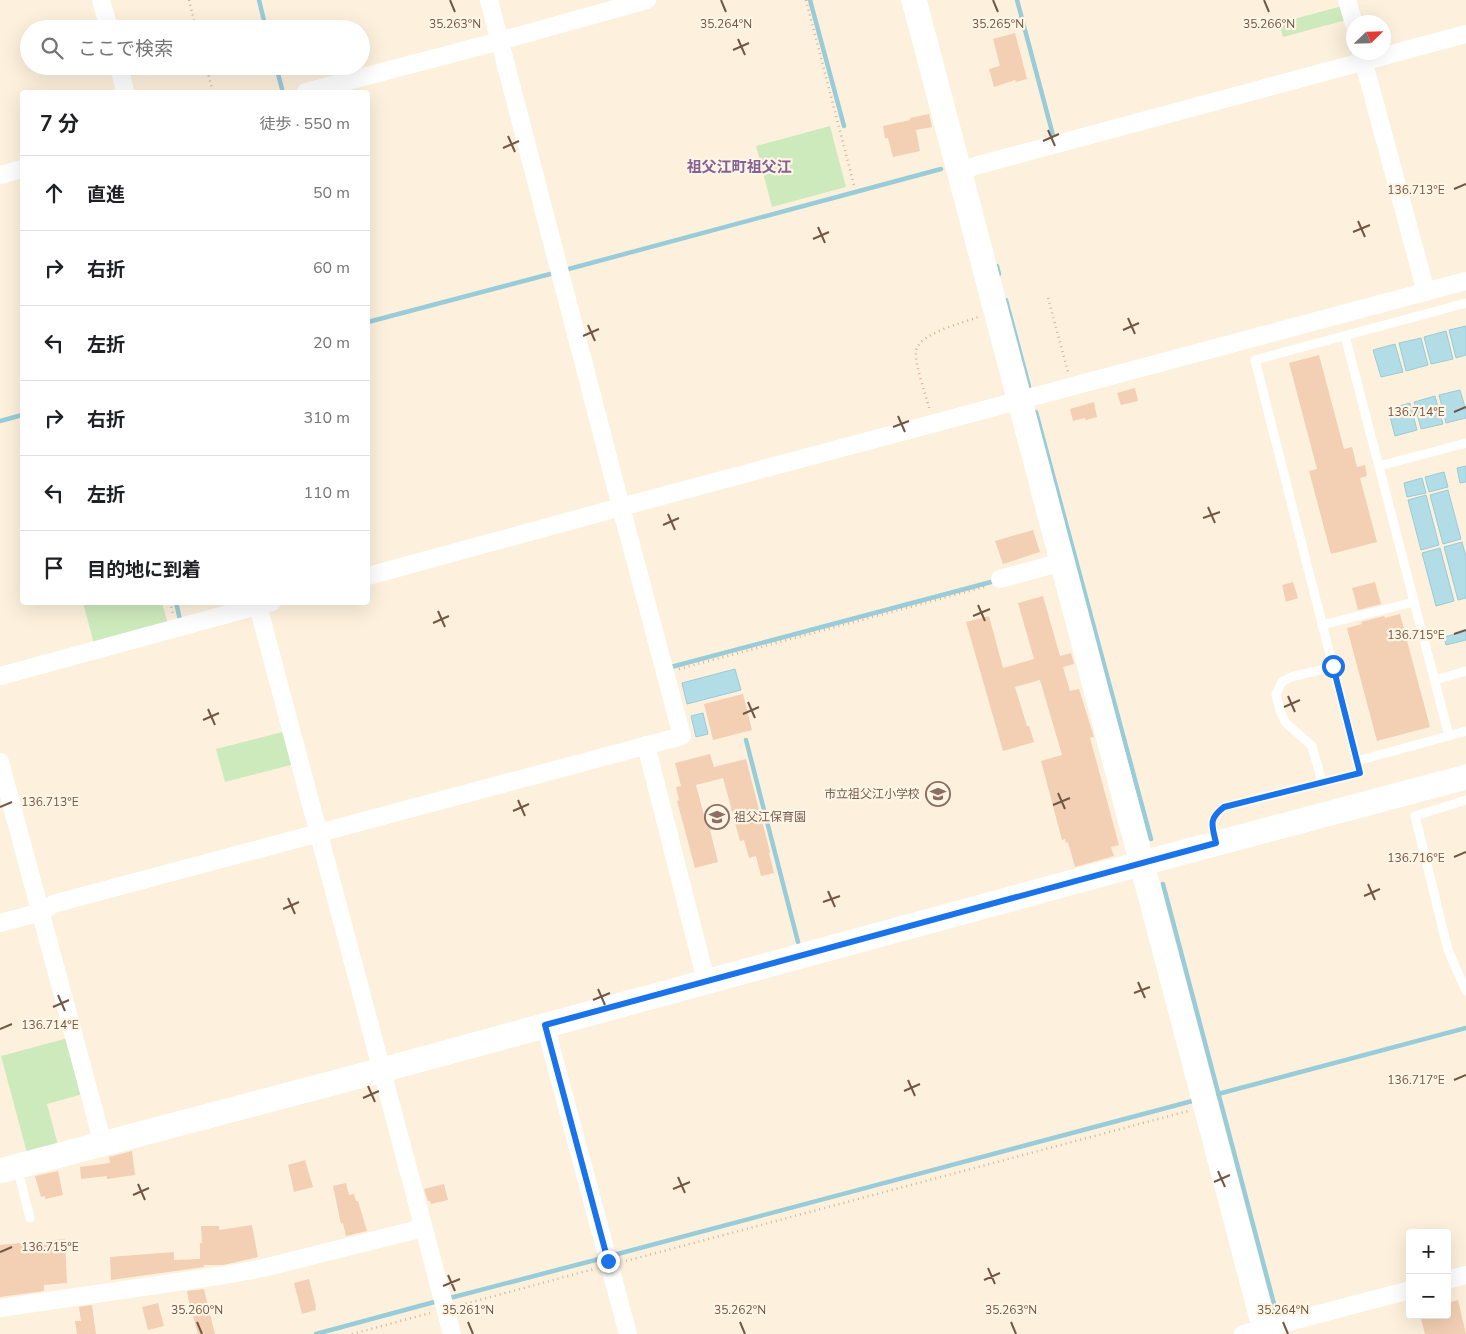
<!DOCTYPE html>
<html lang="ja">
<head>
<meta charset="utf-8">
<style>
  :root { --surface:#fff; --page:#f6f6f6; --text:#202124; --muted:#757577; --line:#e0e0e0 }
  body { margin:0; font-family:"Nunito Sans","Noto Sans JP",sans-serif; background:var(--page); color:var(--text) }
  .controls { position:absolute; right:15px; bottom:15px; display:grid; overflow:hidden; border-radius:5px; box-shadow:0 5px 20px #0002 }
  .controls button { width:45px; height:45px; display:grid; place-items:center; padding:0; border:0; border-bottom:1px solid var(--line); background:var(--surface); color:var(--text); font:25px sans-serif }
  .compass { position:absolute; left:1346px; top:15px; width:45px; height:45px; border-radius:50%; background:var(--surface); box-shadow:0 5px 20px #0002; rotate:67deg }
  .stop { position:absolute; width:15px; height:15px; margin:-11px; border:4px solid #1a73e8; border-radius:50%; background:#fff }
  .stop.end { background:#1a73e8; border-color:#fff; box-shadow:0 1px 5px #0008 }
  .list { margin:0; padding:0; list-style:none }
  h2 { display:flex; justify-content:space-between; align-items:center; height:65px; margin:0; padding:0 20px; font-size:21px }
  h2 small { font-size:16px; font-weight:400; color:var(--muted) }
  .list li { display:grid; grid-template-columns:32px 1fr auto; gap:15px; align-items:center; box-sizing:border-box; height:75px; padding:0 20px; border-top:1px solid var(--line) }
  .list b { display:block; font-size:19px; white-space:nowrap }
  .list em { font-size:16px; font-style:normal; color:var(--muted) }
  .icon { flex:none; width:28px; height:28px; fill:none; stroke:currentColor; stroke-width:2; stroke-linecap:round; stroke-linejoin:round }
  .map { position:relative; flex:none; width:1466px; height:1334px; overflow:hidden }
  .search { position:absolute; background:var(--surface); box-shadow:0 5px 20px #0002; left:20px; top:20px; width:350px; height:55px; display:flex; align-items:center; gap:12px; box-sizing:border-box; padding:0 18px; border-radius:28px; color:var(--muted); font-size:19px }
  .panel { position:absolute; background:var(--surface); box-shadow:0 5px 20px #0002; left:20px; top:90px; width:350px; height:515px; border-radius:5px }
  .map>svg:first-child { display:block }
  .green { fill:#cdeabc }
  .water { fill:#b2dde6; stroke:#98ccd8 }
  .lines { fill:none; stroke-linecap:round; stroke-linejoin:round }
  .stream { stroke:#98ccd8; stroke-width:4.5 }
  .building { fill:#f3cfb4 }
  .path { stroke:#d7b298; stroke-width:2.5; stroke-dasharray:1 4; stroke-linecap:butt }
  .lane { stroke:#fff; stroke-width:9 }
  .street { stroke:#fff; stroke-width:18 }
  .secondary { stroke:#fff; stroke-width:25 }
  .route { stroke:#1a73e8; stroke-width:6 }
  .ticks { fill:none; stroke:#725745; stroke-width:2 }
  .labels { text-anchor:middle; stroke-width:4.5; stroke-linejoin:round; paint-order:stroke }
  .education-label { font-size:12px; fill:#785e54; stroke:#fff5e4; text-anchor:end }
  .quarter-label { font-size:15px; font-weight:bold; fill:#866196; stroke:#fff5e4 }
  .ticks-label { font-size:12px; text-anchor:middle; fill:#725745; stroke:#fff5e4; stroke-width:4.5; stroke-linejoin:round; paint-order:stroke }
</style>
</head>
<body>
<div class="map">
<svg width="1466" height="1334" viewBox="0 0 1466 1334">
  <rect width="100%" height="100%" fill="#fdf1dd"/>
  <g class="green">
    <path d="M1342,6L1346,20L1283,37L1279,23Z"/>
    <path d="M830,126L846,187L772,207L756,146Z"/>
    <path d="M83,603H162L168,624L94,644Z"/>
    <path d="M286,731L295,764L225,782L216,749Z"/>
    <path d="M68,1038L83,1094L47,1104L58,1145L27,1153L1,1056Z"/>
  </g>
  <g class="water">
    <path d="M1466,326V355L1456,358L1449,330Z"/>
    <path d="M1446,331L1453,359L1431,364L1424,337Z"/>
    <path d="M1421,338L1428,365L1406,371L1399,343Z"/>
    <path d="M1395,344L1403,372L1381,377L1373,350Z"/>
    <path d="M1460,390L1466,411V418L1446,423L1439,395Z"/>
    <path d="M1435,396L1443,424L1421,429L1414,402Z"/>
    <path d="M1410,403L1417,430L1395,436L1388,409Z"/>
    <path d="M1466,466V482L1460,483L1457,468Z"/>
    <path d="M1444,472L1448,487L1429,492L1425,477Z"/>
    <path d="M1422,478L1426,493L1407,497L1404,483Z"/>
    <path d="M1448,490L1461,539L1443,544L1430,495Z"/>
    <path d="M1426,495L1439,545L1421,550L1408,500Z"/>
    <path d="M1462,542L1466,557V598L1458,600L1444,547Z"/>
    <path d="M1440,548L1454,601L1436,606L1422,553Z"/>
    <path d="M1466,631V640L1446,645L1444,637Z"/>
    <path d="M735,669L741,690L687,704L682,683Z"/>
    <path d="M703,713L708,734L696,737L691,716Z"/>
  </g>
  <g class="lines">
    <g class="stream">
      <path d="M259,0L266,29"/>
      <path d="M810,0L844,126"/>
      <path d="M1017,0L1054,139L1052,140"/>
      <path d="M276,66L282,89"/>
      <path d="M997,266L999,274"/>
      <path d="M565,270L941,169"/>
      <path d="M1006,300L1029,386"/>
      <path d="M368,322L554,273"/>
      <path d="M1036,412L1151,839"/>
      <path d="M0,421L22,415"/>
      <path d="M176,602L180,620"/>
      <path d="M671,667L991,582"/>
      <path d="M746,740L798,942"/>
      <path d="M1163,884L1278,1319"/>
      <path d="M1218,1094L1466,1028"/>
      <path d="M610,1256L1196,1100"/>
      <path d="M446,1299L603,1258"/>
      <path d="M316,1334L438,1301"/>
    </g>
  </g>
  <g class="building">
    <path d="M1015,33L1027,79L1016,82L1015,80L994,87L989,69L1000,66L993,39Z"/>
    <path d="M929,114L932,127L916,130L920,151L893,157L888,138H885L883,126L910,120V118Z"/>
    <path d="M1319,355L1344,449L1352,447L1357,467L1365,465L1367,476L1360,478L1377,542L1331,554L1309,471L1317,469L1289,363Z"/>
    <path d="M1135,388L1138,401L1121,405L1117,393Z"/>
    <path d="M1094,402L1097,417L1086,420L1085,418L1073,421L1070,409Z"/>
    <path d="M1033,530L1040,552L1003,564L995,541Z"/>
    <path d="M1293,582L1298,598L1286,602L1282,585Z"/>
    <path d="M1375,582L1381,604L1358,610L1352,588Z"/>
    <path d="M1043,596L1060,656L1071,653L1074,664L1063,667L1070,691L1079,689L1094,737L1090,738L1119,845L1111,847L1114,856L1075,867L1068,842L1066,843L1065,839L1062,840L1041,761L1062,755L1040,680L1015,687L1027,726H1029L1034,742L1003,751L966,622L989,616L1003,668L1034,659L1018,603Z"/>
    <path d="M1400,614L1430,727L1377,741L1347,628L1362,624L1361,622L1384,616L1385,618Z"/>
    <path d="M743,694L752,730L713,740L704,704Z"/>
    <path d="M710,754L714,767L746,759L770,852L769,853L774,873L761,876L756,856L749,858L744,840L740,841L723,778L696,785L704,815L709,814L713,830H710L718,862L695,868L677,801L679,800L676,787L681,786L675,763Z"/>
    <path d="M132,1151L135,1175L107,1179V1176L81,1179L80,1167L110,1163L109,1157Z"/>
    <path d="M305,1160L313,1187L294,1192L288,1165Z"/>
    <path d="M58,1171L63,1195L45,1199V1196L41,1197L35,1176Z"/>
    <path d="M346,1183L349,1195L354,1194L356,1201H358L367,1231L346,1236L343,1223L341,1224L333,1186Z"/>
    <path d="M444,1184L448,1200L431,1204L430,1201H428L424,1189Z"/>
    <path d="M252,1225L258,1257L223,1265H204V1267L111,1280L110,1257L174,1252V1260L200,1259V1243H202L201,1226H219V1230Z"/>
    <path d="M65,1239L67,1283L44,1285V1291L0,1297V1245Z"/>
    <path d="M309,1279L316,1306H315L316,1310L302,1314L294,1283Z"/>
    <path d="M204,1289L211,1318L215,1334H198L189,1302L187,1291Z"/>
    <path d="M1458,1300L1466,1334H1425L1420,1315H1447V1303Z"/>
    <path d="M158,1303L164,1326L148,1330L142,1307Z"/>
    <path d="M92,1305L96,1334H77L75,1321H81L79,1307Z"/>
  </g>
  <g class="lines">
    <g class="path">
      <path d="M189,0L196,29"/>
      <path d="M806,0L854,185"/>
      <path d="M206,66L213,92"/>
      <path d="M1048,298L1068,372"/>
      <path d="M929,408C926,395 914,362 916,351C919,333 963,323 978,317"/>
      <path d="M170,602L173,614"/>
      <path d="M679,669L988,586"/>
      <path d="M626,1261L1188,1111"/>
      <path d="M461,1305L594,1269"/>
      <path d="M352,1334L430,1313"/>
    </g>
    <g class="lane">
      <path d="M1345,336L1449,736"/>
      <path d="M1379,466L1466,443"/>
      <path d="M1322,625L1414,602"/>
      <path d="M1435,680L1466,671"/>
      <path d="M1357,761L1466,731"/>
      <path d="M1322,782L1312,746L1285,722L1280,711L1276,694L1282,682L1291,677L1333,667"/>
      <path d="M1466,800L1415,816L1448,950L1466,991"/>
      <path d="M1216,843C1212,825 1208,819 1224,807L1360,773L1255,360L1466,303"/>
      <path d="M17,1167L30,1218"/>
    </g>
    <g class="street">
      <path d="M101,0L109,29"/>
      <path d="M1347,0L1354,24"/>
      <path d="M1361,52L1426,292"/>
      <path d="M119,66L125,92"/>
      <path d="M306,92L500,41L647,0"/>
      <path d="M960,172L975,166L1466,34"/>
      <path d="M0,175L22,169"/>
      <path d="M368,576L621,507L1466,281"/>
      <path d="M1000,579L1062,562"/>
      <path d="M257,602L452,1334"/>
      <path d="M0,676L272,602"/>
      <path d="M646,745L706,981"/>
      <path d="M0,762L103,1144"/>
      <path d="M0,923L41,912L53,904L682,736L621,507L489,0"/>
      <path d="M545,1025L628,1334"/>
      <path d="M1447,1280L1466,1275"/>
      <path d="M0,1308L225,1275L263,1268L423,1228"/>
      <path d="M1243,1334L1410,1290"/>
    </g>
    <g class="secondary">
      <path d="M914,0L1266,1334"/>
      <path d="M0,1171L382,1070L1143,863L1466,777"/>
    </g>
  </g>
  <g class="lines">
    <path class="route" d="M608,1261L545,1025L1216,843C1212,825 1208,819 1224,807L1360,773L1333,666"/>
  </g>
  <path class="ticks" d="M450,0L455,12M721,0L726,12M993,0L998,12M1264,0L1269,12M738,39L745,55M733,50L749,43M1048,130L1055,146M508,136L515,152M1043,141L1059,134M503,148L519,141M1454,189L1466,184M1358,221L1365,237M818,227L825,243M1353,232L1370,225M813,239L829,232M1128,318L1135,334M588,325L595,341M1123,330L1139,323M583,336L599,329M1454,412L1466,407M898,416L905,432M893,427L909,421M1208,507L1215,523M668,514L675,530M1203,518L1220,512M663,525L679,518M978,605L985,621M438,611L445,627M973,616L990,609M433,623L449,616M1454,634L1466,630M1288,696L1295,712M748,702L755,718M1284,707L1300,700M208,709L215,725M743,714L759,707M203,720L219,713M1058,793L1065,809M518,800L525,816M1053,805L1070,798M0,807L12,802M513,811L529,804M1454,857L1466,852M1368,884L1375,900M828,891L835,907M1364,896L1380,889M288,898L295,914M823,902L840,896M283,909L299,902M1138,982L1145,998M598,989L605,1005M1134,993L1150,987M58,995L65,1011M593,1000L610,993M53,1007L69,1000M0,1029L12,1024M908,1080L915,1096M1454,1080L1466,1075M368,1086L375,1102M904,1091L920,1084M363,1098L379,1091M1218,1171L1225,1187M678,1177L685,1193M1214,1182L1230,1175M138,1184L145,1200M673,1189L690,1182M133,1195L149,1188M0,1252L12,1247M988,1268L995,1284M448,1275L455,1291M984,1280L1000,1273M443,1286L460,1279M197,1322L202,1334M468,1322L473,1334M740,1322L745,1334M1011,1322L1016,1334M1283,1322L1288,1334"/>
  <defs>
    <symbol id="school-ring" viewBox="-11 -11 22 22"><circle r="9.5" fill="#fff5e4" stroke="#8d6e63" stroke-width="1.5"/><path d="M0-5L7-2L0 1L-7-2ZM-4 1L0 2.5L4 1V4Q0 6-4 4Z" fill="#8d6e63"/></symbol>
  </defs>
  <g fill-rule="evenodd">
    <use href="#school-ring" x="924" y="780" width="28" height="28"/>
    <use href="#school-ring" x="703" y="803" width="28" height="28"/>
  </g>
  <g class="labels">
    <g class="education-label">
      <text x="920" y="798">市立祖父江小学校</text>
      <text x="734" y="821" text-anchor="start">祖父江保育園</text>
    </g>
    <g class="quarter-label">
      <text x="739" y="172">祖父江町祖父江</text>
    </g>
  </g>
  <g class="ticks-label">
    <text x="455" y="28">35.263°N</text>
    <text x="726" y="28">35.264°N</text>
    <text x="998" y="28">35.265°N</text>
    <text x="1269" y="28">35.266°N</text>
    <text x="1416" y="194">136.713°E</text>
    <text x="1416" y="416">136.714°E</text>
    <text x="1416" y="639">136.715°E</text>
    <text x="50" y="806">136.713°E</text>
    <text x="1416" y="862">136.716°E</text>
    <text x="50" y="1029">136.714°E</text>
    <text x="1416" y="1084">136.717°E</text>
    <text x="50" y="1251">136.715°E</text>
    <text x="197" y="1314">35.260°N</text>
    <text x="468" y="1314">35.261°N</text>
    <text x="740" y="1314">35.262°N</text>
    <text x="1011" y="1314">35.263°N</text>
    <text x="1283" y="1314">35.264°N</text>
  </g>
</svg>
<div class="controls">
<button>+</button>
<button>−</button>
</div>
<svg class="compass" viewBox="-18 -18 36 36"><path d="M0-13l5 13h-10z" fill="#e53935"/><path d="M0 13l5-13h-10z" fill="#757577"/></svg>
<div class="stop" style="left:1333px;top:666px"></div>
<div class="stop end" style="left:608px;top:1261px"></div>
<div class="search"><svg class="icon" aria-label="search" viewBox="0 0 24 24"><circle cx="10" cy="10" r="6"/><path d="M15 15l6 6"/></svg>ここで検索</div>
<section class="panel">
<h2>7 分<small>徒歩 · 550 m</small></h2>
<ul class="list">
<li><svg class="icon" aria-label="ahead" viewBox="0 0 24 24"><path d="M12 20V5M6 11l6-6 6 6"/></svg><div><b>直進</b></div><em>50 m</em></li>
<li><svg class="icon" aria-label="right" viewBox="0 0 24 24"><path d="M7 20v-9h11M14 6l5 5-5 5"/></svg><div><b>右折</b></div><em>60 m</em></li>
<li><svg class="icon" aria-label="left" viewBox="0 0 24 24"><path d="M17 20v-9H6M10 6l-5 5 5 5"/></svg><div><b>左折</b></div><em>20 m</em></li>
<li><svg class="icon" aria-label="right" viewBox="0 0 24 24"><path d="M7 20v-9h11M14 6l5 5-5 5"/></svg><div><b>右折</b></div><em>310 m</em></li>
<li><svg class="icon" aria-label="left" viewBox="0 0 24 24"><path d="M17 20v-9H6M10 6l-5 5 5 5"/></svg><div><b>左折</b></div><em>110 m</em></li>
<li><svg class="icon" aria-label="arrive" viewBox="0 0 24 24"><path d="M6 21V4h12l-3 4 3 4H6"/></svg><div><b>目的地に到着</b></div></li>
</ul>
</section>
</div>
</body>
</html>
